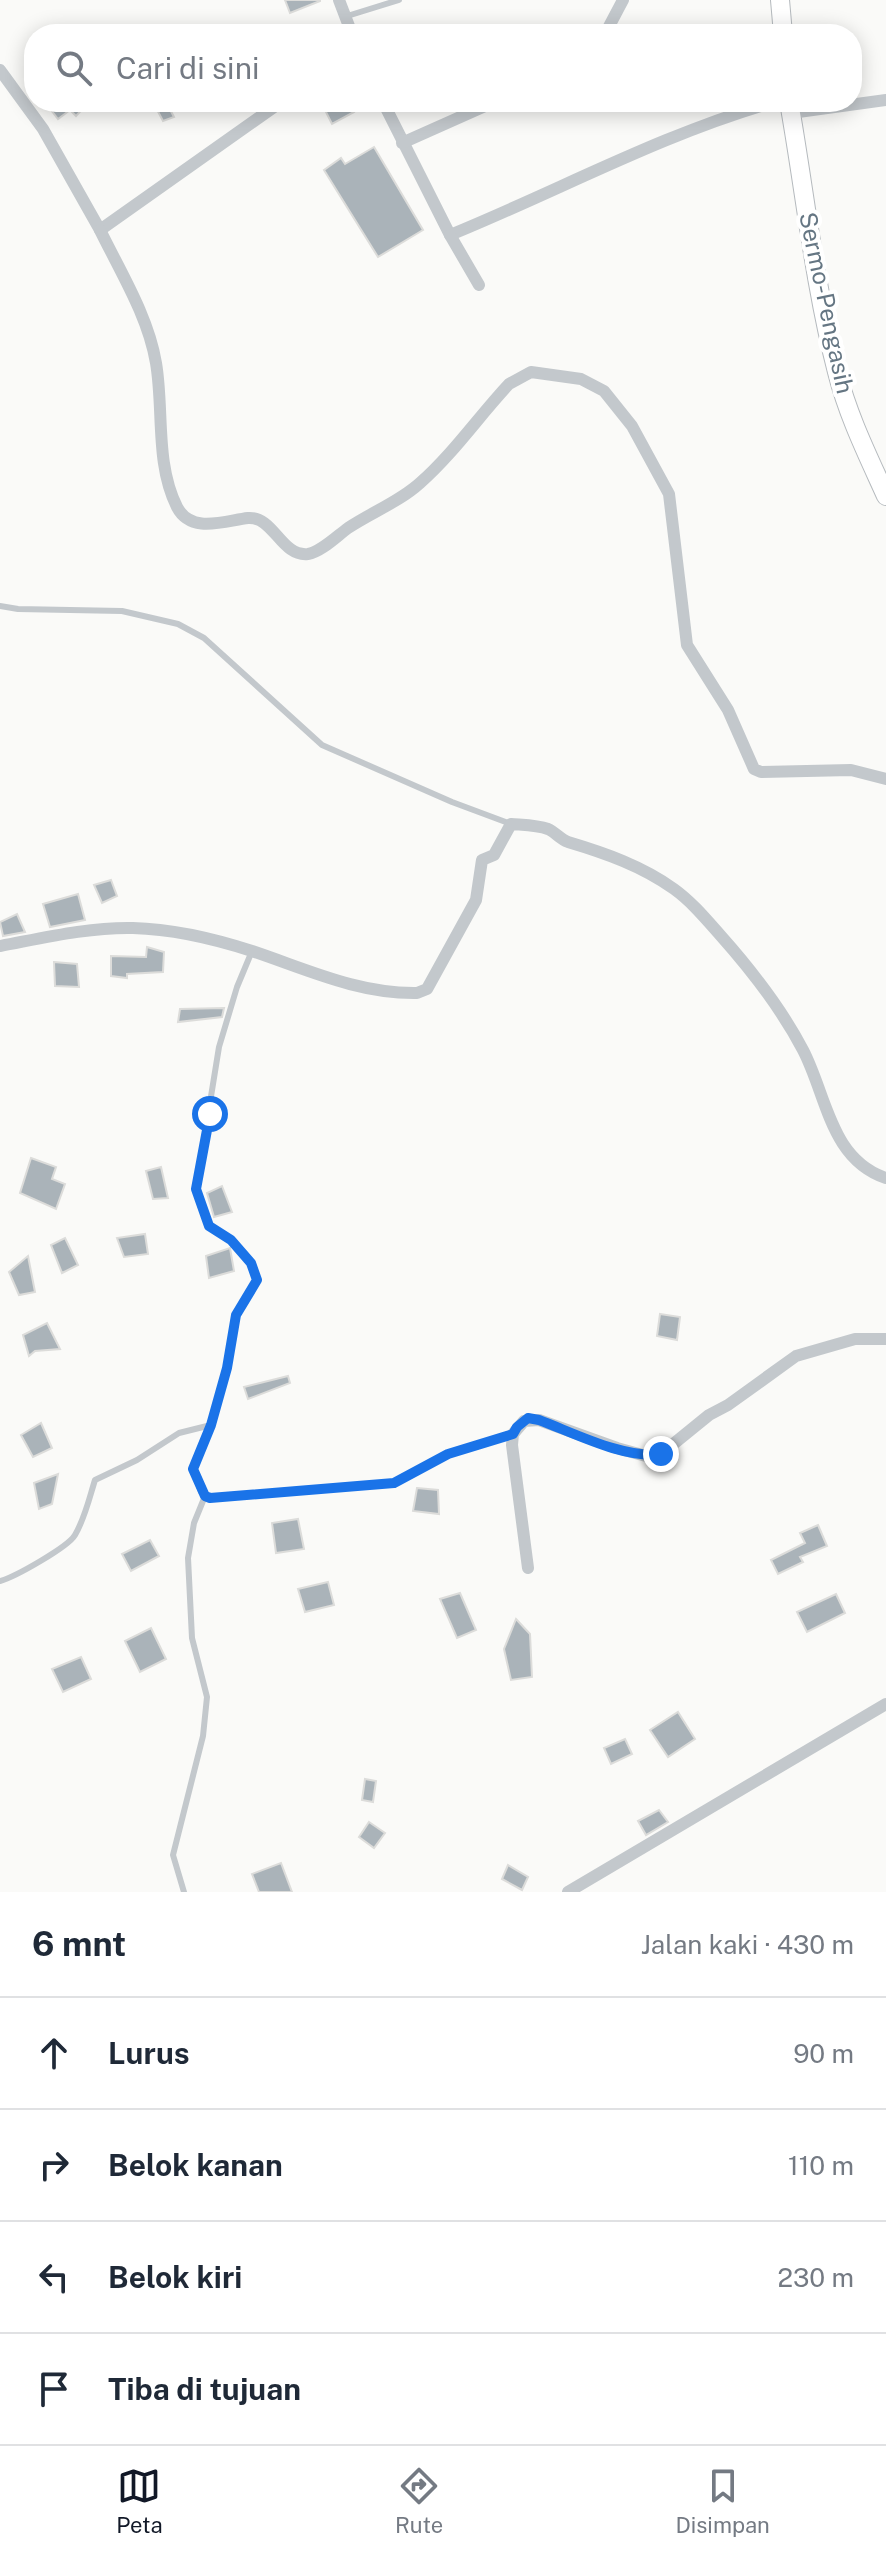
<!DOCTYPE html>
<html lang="id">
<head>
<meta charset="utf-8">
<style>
  :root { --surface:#fff; --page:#f6f6f7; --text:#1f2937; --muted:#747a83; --line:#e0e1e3; --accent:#111827 }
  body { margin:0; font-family:"Public Sans",sans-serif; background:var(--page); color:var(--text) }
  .stop { position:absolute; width:24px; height:24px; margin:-18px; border:6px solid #1a73e8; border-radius:50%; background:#fff }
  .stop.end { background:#1a73e8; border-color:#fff; box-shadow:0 2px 8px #0008 }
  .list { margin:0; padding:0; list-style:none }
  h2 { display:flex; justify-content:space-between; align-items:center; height:104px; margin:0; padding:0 32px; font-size:34px }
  h2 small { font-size:26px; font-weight:400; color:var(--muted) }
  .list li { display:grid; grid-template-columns:52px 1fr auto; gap:24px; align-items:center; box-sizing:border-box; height:112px; padding:0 32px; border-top:2px solid var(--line) }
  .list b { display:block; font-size:30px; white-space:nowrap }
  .list em { font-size:26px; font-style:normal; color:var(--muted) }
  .icon { flex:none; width:44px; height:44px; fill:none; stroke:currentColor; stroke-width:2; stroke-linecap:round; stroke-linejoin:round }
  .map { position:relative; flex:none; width:886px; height:1892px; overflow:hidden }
  .search { position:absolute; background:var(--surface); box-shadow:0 4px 20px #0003; left:24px; right:24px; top:24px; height:88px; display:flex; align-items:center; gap:20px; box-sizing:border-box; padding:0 28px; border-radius:32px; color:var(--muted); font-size:30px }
  .sheet { height:552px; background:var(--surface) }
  nav { display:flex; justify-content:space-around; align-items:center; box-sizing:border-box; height:112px; border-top:2px solid var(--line); background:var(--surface); font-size:22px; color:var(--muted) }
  nav a { display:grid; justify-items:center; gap:4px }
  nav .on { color:var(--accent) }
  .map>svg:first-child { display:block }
  .building { fill:#aab3b9; stroke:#dcdcda; stroke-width:2 }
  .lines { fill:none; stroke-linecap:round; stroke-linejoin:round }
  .primary-casing { stroke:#b5babe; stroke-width:20 }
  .lane { stroke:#c3c8cc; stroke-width:6 }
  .street { stroke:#c3c8cc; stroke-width:12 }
  .primary { stroke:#fff; stroke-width:18 }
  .route { stroke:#1a73e8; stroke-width:10 }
  .labels { text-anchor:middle; stroke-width:8; stroke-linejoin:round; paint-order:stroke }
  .street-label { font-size:24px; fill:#657683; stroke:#fff }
</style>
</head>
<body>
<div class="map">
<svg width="886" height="1892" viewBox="0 0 886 1892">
  <rect width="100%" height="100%" fill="#fafaf8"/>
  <g class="building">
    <path d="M285,0H320V1L290,13Z"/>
    <path d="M45,102H89L76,116L70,110L58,119Z"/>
    <path d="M153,102H166L174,117L163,121Z"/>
    <path d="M321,102H349L354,112L332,124Z"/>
    <path d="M374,147L423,230L378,257L324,170L341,158L345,164Z"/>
    <path d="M111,880L117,896L102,903L94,885Z"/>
    <path d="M78,894L85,920L50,927L43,904Z"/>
    <path d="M17,914L25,932L3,936L0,922Z"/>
    <path d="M147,947L164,952L163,972L127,974V978L111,976V956L146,957Z"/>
    <path d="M54,962L77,964L79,987L55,986Z"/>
    <path d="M224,1008L222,1017L178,1022L180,1009Z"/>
    <path d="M31,1158L56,1167L52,1179L65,1184L56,1209L20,1193Z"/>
    <path d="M161,1167L168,1198L153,1199L146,1171Z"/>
    <path d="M222,1186L232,1212L214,1217L207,1193Z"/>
    <path d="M145,1234L148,1254L124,1257L117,1238Z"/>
    <path d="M65,1238L78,1265L62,1273L51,1245Z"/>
    <path d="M230,1248L234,1271L209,1278L206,1256Z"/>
    <path d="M28,1256L35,1292L19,1295L9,1272Z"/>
    <path d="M660,1314L680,1317L677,1340L657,1336Z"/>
    <path d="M47,1323L60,1349L35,1351L29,1356L23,1335Z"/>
    <path d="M288,1376L290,1383L248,1399L244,1387Z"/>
    <path d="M41,1423L52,1448L33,1457L21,1435Z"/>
    <path d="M58,1474L52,1504L39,1509L34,1483Z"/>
    <path d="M417,1488L438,1490L439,1514L413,1511Z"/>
    <path d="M298,1519L304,1549L276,1553L272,1523Z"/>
    <path d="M818,1525L827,1546L800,1557L803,1562L778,1574L771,1560L805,1543L800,1533Z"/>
    <path d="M150,1540L159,1556L131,1571L122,1554Z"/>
    <path d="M328,1582L334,1605L305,1612L298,1589Z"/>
    <path d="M460,1593L476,1630L457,1638L440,1599Z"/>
    <path d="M836,1594L845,1613L807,1632L797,1612Z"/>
    <path d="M516,1619L530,1634L532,1677L511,1680L504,1649Z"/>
    <path d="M151,1628L166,1659L140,1672L125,1641Z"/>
    <path d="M81,1657L91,1679L63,1692L52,1669Z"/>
    <path d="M678,1712L695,1739L668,1757L650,1730Z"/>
    <path d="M625,1739L632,1754L611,1764L604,1748Z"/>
    <path d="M365,1779L376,1781L373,1802L362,1800Z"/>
    <path d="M659,1810L668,1822L646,1835L638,1821Z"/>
    <path d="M369,1822L385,1833L374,1848L359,1837Z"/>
    <path d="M281,1863L292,1892H259L252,1874Z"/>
    <path d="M508,1865L528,1877L522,1890L502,1879Z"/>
  </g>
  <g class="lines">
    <defs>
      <g id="primary">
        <path d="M780,0L783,34"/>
        <path d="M789,102C805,192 814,283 837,372C848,416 868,456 886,496"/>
      </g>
    </defs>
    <use href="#primary" class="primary-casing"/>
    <g class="lane">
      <path d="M344,17L399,0"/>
      <path d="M0,606L18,609L122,611L178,624L204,638L322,745L452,802L511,824"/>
      <path d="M252,951L237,987L219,1047L196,1189L209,1226L231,1240L251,1263L257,1280L236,1315L227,1368L211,1425L193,1469L201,1492L210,1498L394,1483L448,1454L512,1435"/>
      <path d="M0,1581C15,1577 68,1547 75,1535C85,1518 89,1499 95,1480L137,1460L179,1433L211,1425"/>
      <path d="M184,1892L173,1855L203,1736L207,1697L192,1638L188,1558L194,1523L205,1496"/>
    </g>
    <g class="street">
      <path d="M339,0L352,34"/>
      <path d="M605,34L623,0"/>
      <path d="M0,70L43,129L100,230L281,102"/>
      <path d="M383,102L450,235C558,191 662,134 774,102"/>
      <path d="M791,113L886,100"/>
      <path d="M402,143L494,102"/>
      <path d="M100,230C121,273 148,316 156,363C164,410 155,463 177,507C191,534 224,521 248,518C274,516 281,557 308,554C321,552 337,536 348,528C372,512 399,502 420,483C453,454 479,416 509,384L531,372L581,379L604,391L632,426L669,494L687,645L728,710L754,769L761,772L851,770L886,779"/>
      <path d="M450,235L479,285"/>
      <path d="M0,946C43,938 89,927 133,928C172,929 215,939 252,951C306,969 358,994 417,993L427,989L476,900L482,860L494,855L511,824C522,825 537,825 548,829C555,832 560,839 568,842C605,853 642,866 674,889C692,902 706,919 721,936C753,972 781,1008 803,1050C827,1096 830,1159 886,1178"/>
      <path d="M528,1568L512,1445L513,1434L524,1421L539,1420L617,1448L646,1456L661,1454L709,1415L728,1405L796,1356L855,1339H886"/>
      <path d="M568,1892L886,1704"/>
    </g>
    <use href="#primary" class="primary"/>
  </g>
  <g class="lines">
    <path class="route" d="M210,1114L196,1189L209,1226L231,1240L251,1263L257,1280L236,1315L227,1368L211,1425L193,1469L205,1496L210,1498L394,1483L448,1454L513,1434L517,1427L528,1418L539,1420C574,1433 624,1459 661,1454"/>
  </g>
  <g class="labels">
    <g class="street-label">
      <text transform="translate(826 303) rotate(78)" y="8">Sermo-Pengasih</text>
    </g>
  </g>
</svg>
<div class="stop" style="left:210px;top:1114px"></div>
<div class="stop end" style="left:661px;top:1454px"></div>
<div class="search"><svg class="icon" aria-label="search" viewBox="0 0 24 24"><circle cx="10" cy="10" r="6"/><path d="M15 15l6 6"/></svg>Cari di sini</div>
</div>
<section class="sheet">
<h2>6 mnt<small>Jalan kaki · 430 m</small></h2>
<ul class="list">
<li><svg class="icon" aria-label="ahead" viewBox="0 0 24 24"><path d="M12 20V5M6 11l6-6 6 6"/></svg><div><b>Lurus</b></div><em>90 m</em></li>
<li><svg class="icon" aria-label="right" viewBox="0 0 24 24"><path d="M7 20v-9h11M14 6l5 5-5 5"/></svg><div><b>Belok kanan</b></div><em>110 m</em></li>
<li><svg class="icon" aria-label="left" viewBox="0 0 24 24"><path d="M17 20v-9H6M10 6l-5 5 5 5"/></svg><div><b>Belok kiri</b></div><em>230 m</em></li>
<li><svg class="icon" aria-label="arrive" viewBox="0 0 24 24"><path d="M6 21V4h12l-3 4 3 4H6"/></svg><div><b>Tiba di tujuan</b></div></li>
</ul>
</section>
<nav>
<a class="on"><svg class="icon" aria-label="map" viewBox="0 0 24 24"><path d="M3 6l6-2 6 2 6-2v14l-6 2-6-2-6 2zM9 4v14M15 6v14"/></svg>Peta</a>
<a><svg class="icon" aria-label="directions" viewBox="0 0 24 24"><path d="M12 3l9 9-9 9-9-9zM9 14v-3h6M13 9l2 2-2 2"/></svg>Rute</a>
<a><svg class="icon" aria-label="saved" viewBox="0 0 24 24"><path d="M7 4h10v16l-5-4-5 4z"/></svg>Disimpan</a>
</nav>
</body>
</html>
